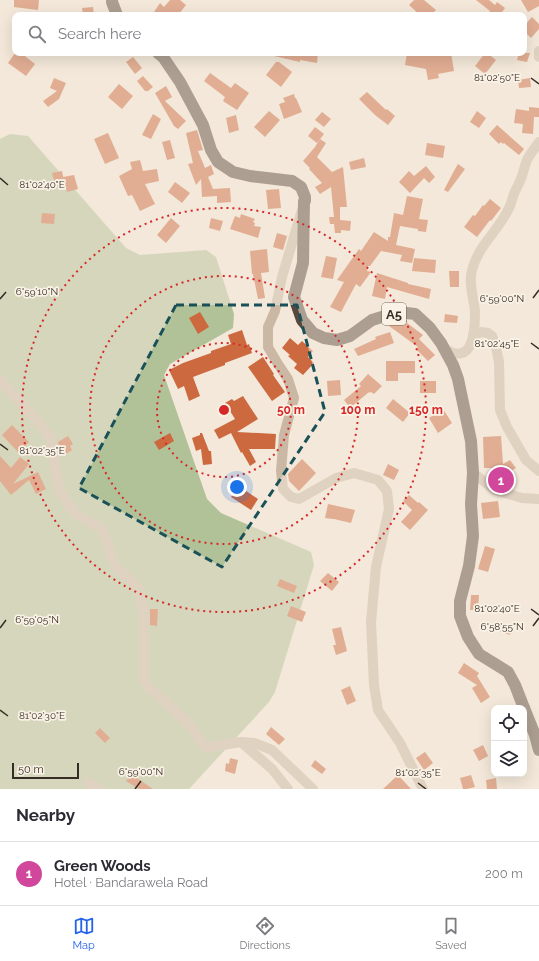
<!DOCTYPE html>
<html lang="en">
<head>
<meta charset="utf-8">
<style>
  :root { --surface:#fff; --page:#f2f2f3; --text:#2b2b33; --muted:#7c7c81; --line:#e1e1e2; --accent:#2563eb }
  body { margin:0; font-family:Raleway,sans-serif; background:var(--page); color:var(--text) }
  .controls { position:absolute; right:12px; bottom:12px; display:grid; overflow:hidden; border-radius:8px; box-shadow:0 4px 16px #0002 }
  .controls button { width:36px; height:36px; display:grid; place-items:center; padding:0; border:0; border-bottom:1px solid var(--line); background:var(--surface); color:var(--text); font:20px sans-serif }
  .scale { position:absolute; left:12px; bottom:10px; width:67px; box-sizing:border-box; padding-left:4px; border:2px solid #362c26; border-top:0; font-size:11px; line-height:14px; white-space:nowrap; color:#362c26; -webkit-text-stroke:3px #faf2e5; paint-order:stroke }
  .you { position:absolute; left:237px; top:487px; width:14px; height:14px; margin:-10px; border:3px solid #fff; border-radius:50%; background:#1a73e8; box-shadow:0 0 0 6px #1a73e833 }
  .badge { display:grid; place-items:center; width:26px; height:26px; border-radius:50%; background:var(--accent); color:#fff; font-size:13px; font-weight:700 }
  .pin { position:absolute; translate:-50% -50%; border:2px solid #fff; box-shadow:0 1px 4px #0006 }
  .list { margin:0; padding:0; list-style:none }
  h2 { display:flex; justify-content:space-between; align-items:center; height:52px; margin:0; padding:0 16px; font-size:17px }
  h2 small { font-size:13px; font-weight:400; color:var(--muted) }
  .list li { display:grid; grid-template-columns:26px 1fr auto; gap:12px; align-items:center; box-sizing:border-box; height:64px; padding:0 16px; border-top:1px solid var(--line) }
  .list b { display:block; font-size:15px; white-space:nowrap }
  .list p { margin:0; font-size:13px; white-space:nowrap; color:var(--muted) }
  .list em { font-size:13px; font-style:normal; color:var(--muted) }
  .icon { flex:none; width:22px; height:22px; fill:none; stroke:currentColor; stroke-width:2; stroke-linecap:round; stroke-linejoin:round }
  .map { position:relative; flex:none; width:539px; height:789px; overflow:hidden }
  .search { position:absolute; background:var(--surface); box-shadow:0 4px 16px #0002; left:12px; right:12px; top:12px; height:44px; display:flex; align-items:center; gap:10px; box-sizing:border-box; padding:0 14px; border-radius:8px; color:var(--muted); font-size:15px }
  .sheet { height:116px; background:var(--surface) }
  nav { display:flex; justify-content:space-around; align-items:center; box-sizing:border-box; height:56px; border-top:1px solid var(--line); background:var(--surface); font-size:11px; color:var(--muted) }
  nav a { display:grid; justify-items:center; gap:2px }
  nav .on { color:var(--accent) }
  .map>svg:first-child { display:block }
  .green { fill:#b2c298 }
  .building { fill:#cc693e }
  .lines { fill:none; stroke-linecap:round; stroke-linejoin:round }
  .minor { stroke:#cbb8a4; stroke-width:10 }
  .highway { stroke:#58473d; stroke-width:12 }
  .marked { fill:none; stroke:#1a5159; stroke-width:3; stroke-dasharray:8 5; stroke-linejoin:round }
  .ticks { fill:none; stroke:#362c26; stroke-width:1.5 }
  .ring { fill:none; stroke:#d62828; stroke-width:2; stroke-dasharray:2 4 }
  .labels { text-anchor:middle; stroke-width:3.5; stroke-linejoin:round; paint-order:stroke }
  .shield { fill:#faf2e5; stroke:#71675f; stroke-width:1 }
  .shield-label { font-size:13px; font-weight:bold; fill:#362c26 }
  .ticks-label { font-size:10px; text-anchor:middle; fill:#362c26; stroke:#faf2e5; stroke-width:3.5; stroke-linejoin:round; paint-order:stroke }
  .centre { fill:#d62828; stroke:#faf2e5; stroke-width:2 }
  .ring-label { font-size:12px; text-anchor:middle; font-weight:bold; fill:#d62828; stroke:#faf2e5; stroke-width:3.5; stroke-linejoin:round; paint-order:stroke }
</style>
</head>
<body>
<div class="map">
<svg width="539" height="789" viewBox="0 0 539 789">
  <rect width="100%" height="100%" fill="#f3e8d9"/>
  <path class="green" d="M10,134L28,136L126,248L140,255L206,250L216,257L234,314L233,328L170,364L164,375L207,499L221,513L311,552L314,565L275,692L269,702L189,789H0V139Z"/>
  <g class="building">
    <path d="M14,0H39L38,10L14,7Z"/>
    <path d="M170,0H180L186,5L178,15H158L154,12L160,3L164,7Z"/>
    <path d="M414,0H424L436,10L431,15H420L409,5Z"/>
    <path d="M476,0H489L495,5L497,2L505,8L500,15H487L490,11Z"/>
    <path d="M521,0H539V6L528,12Z"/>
    <path d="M93,7L94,15H83L82,8Z"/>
    <path d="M532,17L539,24V29L531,38L524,31V26Z"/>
    <path d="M15,53H21L35,64L26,76L8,63Z"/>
    <path d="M274,53H318L317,63L300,60V62L274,56Z"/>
    <path d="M407,53H418V56L441,53H451L454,71L438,74L439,78L428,80L426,69L405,65Z"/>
    <path d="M485,53H487L496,60L485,74L475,66Z"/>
    <path d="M519,53H530L527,62L517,60Z"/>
    <path d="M133,57L142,68L135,74L126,62Z"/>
    <path d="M276,62H279L292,72L281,87L266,75Z"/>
    <path d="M210,73L231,88L235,83L249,93L237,110L223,101L225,97L204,81Z"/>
    <path d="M143,76L153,87L148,91H145L137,81Z"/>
    <path d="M54,78L66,83L59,99L48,107L43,101L57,91L50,88Z"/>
    <path d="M530,78L531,87L519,88L518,80Z"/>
    <path d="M119,84L133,96L122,109L108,97Z"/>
    <path d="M166,86L172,97L165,101L186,121L178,129L174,126L155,93Z"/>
    <path d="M367,92L386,110L387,109L395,116L388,125L375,115L359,99Z"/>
    <path d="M294,94L295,98H296L302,112L284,119L279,104L285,102L283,98Z"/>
    <path d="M529,107L539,108V117H534L533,134L522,133L523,124L514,123L516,109L529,111Z"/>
    <path d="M269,111L280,120L265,137L254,127Z"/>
    <path d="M477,111L486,118L479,128L470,122Z"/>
    <path d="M322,112L331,119L324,127L315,120Z"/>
    <path d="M153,114L161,119L151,139L142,135Z"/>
    <path d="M236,115L239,130L229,133L226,118Z"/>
    <path d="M497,125L524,149L519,155L504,143L503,144L501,142L499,144L489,134Z"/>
    <path d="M315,127L324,134L317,143L308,136Z"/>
    <path d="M197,130L203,150L198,151L205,168L211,165L214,174L208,177L213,189L230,188L231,202L217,203V196L202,197L201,179L196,185L188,164L193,163L186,133Z"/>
    <path d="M108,133L119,158L105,164L94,139Z"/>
    <path d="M320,139L326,143L317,157L332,172L343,167L347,207H340V220L351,221L350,231L341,230V233H335L334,224H330L329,217H334L331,187L320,194L315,187L322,183L309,169L310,168L303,161L315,147Z"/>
    <path d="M170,140L175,158L167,160L162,142Z"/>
    <path d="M427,143L445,146L443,158L425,155Z"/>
    <path d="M364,158L366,167L351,170L349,162Z"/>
    <path d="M140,160L143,171L157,169L159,181L145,184L155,204L140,211L132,195L128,196L119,176L132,169L130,162Z"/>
    <path d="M458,164L465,169L448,192L444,190L455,169Z"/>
    <path d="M426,166L435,177L429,183L424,178L410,193L399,182L409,171L414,176Z"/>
    <path d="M62,171L64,182L55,184L52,173Z"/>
    <path d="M74,175L78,189L67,192L63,177Z"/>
    <path d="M175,182L190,193L182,203L168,192Z"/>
    <path d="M279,189L281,208L268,209L266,190Z"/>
    <path d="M407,196L423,199L419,219L428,220L426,232L418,231V229L400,226L396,245L415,249L412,263L400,261L402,255L381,251L370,266H368L367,271L371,272L360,287L356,284L341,312L330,307L344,282L337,280L359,249L361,251L374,232L388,241V237H390L394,213L403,215Z"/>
    <path d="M490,199L501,208L491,221L490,220L477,237L464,227L473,215L475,216L483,205L484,206Z"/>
    <path d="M42,213L55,214L54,224L41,223Z"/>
    <path d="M241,214L255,219L253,222L255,223L254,226L261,227L258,238L230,229L235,216L240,218Z"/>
    <path d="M171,218L180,226L166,243L157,235Z"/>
    <path d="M211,218L223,221L220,231L209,228Z"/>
    <path d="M277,233L287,236L283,250L273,247Z"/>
    <path d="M267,249L269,272L261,273L265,298L258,299L253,274H252L250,251Z"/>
    <path d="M326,256L337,258L333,279L321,277Z"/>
    <path d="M414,258L436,260L435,273L412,271Z"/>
    <path d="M449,271H459V287H450Z"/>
    <path d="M377,273L408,283V284L431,289L429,299L387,287L385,299L372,296Z"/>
    <path d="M200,312L209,327L198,334L189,318Z"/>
    <path d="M445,314L458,316L457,323L444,322Z"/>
    <path d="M403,320L423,335L419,339L435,355L428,361L416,349L418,347L389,326L392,322L394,321L400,325Z"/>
    <path d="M242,330L247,345L249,344L252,353L225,363V365L193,377L200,396L189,401L184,386L178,389L169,370L183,363L211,353V351L231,344L228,335Z"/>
    <path d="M390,332L394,343L358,356L354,349L376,339L375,337Z"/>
    <path d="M290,338L298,345L302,341L313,351L308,357L314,363L303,375L294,368L297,364L288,356L290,355L282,348Z"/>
    <path d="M263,357L274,374L273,375L285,392L272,401L248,367Z"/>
    <path d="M386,361H415V373H398V381H386Z"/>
    <path d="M368,374L382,386L374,394L371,392L369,393V392L350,408L344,400L361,386L359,384Z"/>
    <path d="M340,380L341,395L328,396L327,381Z"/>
    <rect x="420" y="381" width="16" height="12"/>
    <path d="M243,396L258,419L237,432L276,434L275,449H249L256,462L250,466L242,452L241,453L231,433L219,439L214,430L235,419L225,403L232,399L234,401Z"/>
    <path d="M393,399L410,413L403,422L386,408Z"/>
    <path d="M443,409L452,423L438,433L429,418Z"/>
    <path d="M12,425L29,442L19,453L2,435Z"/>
    <path d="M170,433L174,441L159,450L154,442Z"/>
    <path d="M200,433H202L209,451H211L212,464L203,465L201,449L196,451L192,438L200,435Z"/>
    <path d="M68,436L73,444L70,446L72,450L64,455L61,450L60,452L58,442Z"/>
    <path d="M501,436L503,464L510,460L516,468L507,473L510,477L502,482L494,468H484L483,437Z"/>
    <path d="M0,456L11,468L20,457L29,464L13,484L38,472L46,489L36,494L29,480L11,495L0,481Z"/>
    <path d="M302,459L316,473L299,491L289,481L288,474Z"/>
    <path d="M388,464L399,470L394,480L383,475Z"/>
    <path d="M239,486L258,499L251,510L231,497Z"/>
    <path d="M409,495L418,503L419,502L428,510L410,530L401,522L412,510L403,501Z"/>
    <path d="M498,501L500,517L483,519L481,503Z"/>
    <path d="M328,504L355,510L351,523L334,519H333L325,518Z"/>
    <path d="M485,546L495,549L488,572L478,569Z"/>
    <path d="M328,573L339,582L332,591L320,581Z"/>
    <path d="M280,579L297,586L294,593L277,586Z"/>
    <path d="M471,595H479L478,610H470Z"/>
    <path d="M291,606L306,612L302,622L287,616Z"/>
    <path d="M150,609H158L157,626L150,625Z"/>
    <path d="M502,623L512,627L510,635L499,631Z"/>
    <path d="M341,627L347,651L336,655L333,645H336L332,629Z"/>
    <path d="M464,663L479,673L477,676L490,697L481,703L472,688L477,685L458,673Z"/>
    <path d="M350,686L356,701L347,705L341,690Z"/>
    <path d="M271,727L285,739L279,745L266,734Z"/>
    <path d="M100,728L110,738L105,743L95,733Z"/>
    <path d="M483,745L488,756L479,761L473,750Z"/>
    <path d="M425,752L433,763L424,770L416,758Z"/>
    <path d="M230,758L238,760L235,774L225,771L226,763L229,764Z"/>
    <path d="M315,760L326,769L322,774L311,766Z"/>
    <path d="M131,774L153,789H139L126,781Z"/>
    <path d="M398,775L411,789H383Z"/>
    <path d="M471,775L475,787L467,789H463L460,778Z"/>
    <path d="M496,778L497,789H487L486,780Z"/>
  </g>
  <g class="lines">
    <g class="minor">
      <path d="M539,51V57"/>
      <path d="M302,210L282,277L275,311L268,327V347L278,364L288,379L294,398L284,435L281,471L283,489L291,497L299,499L336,478L354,473L378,480L387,491L389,509L376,567L371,622L374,685L378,710L400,743L423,789"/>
      <path d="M473,336L481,332L488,333L492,336L496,347L499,362L500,410L507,427L526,460L539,471"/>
      <path d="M445,349C473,366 475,332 475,312C474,298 468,284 472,270C478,246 499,230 509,208C511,204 512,199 514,194C515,190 518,187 519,183C523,176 524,167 527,160C530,154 535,148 539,142"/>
      <path d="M0,381L38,421L51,439L59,490L74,513L102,529L115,566L137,586L140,594L144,614V680L147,685L189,724L205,748L241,742L254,743L272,750L313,789"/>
      <path d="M473,473L495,490L522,498L539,499"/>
      <path d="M241,742L272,769L288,789"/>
      <path d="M88,783L100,789"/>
    </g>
    <g class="highway">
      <path d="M112,0V2L117,15"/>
      <path d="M158,53L163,57L180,82L203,125L211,150L218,162L233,172L250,176L292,181L301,187L305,197V201H304L303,263L294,297L302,320L313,333L324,338L337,340L350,336L372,320L398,312L415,314L430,328L441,343L453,365L458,379L471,441L473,473L471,504L473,536L469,566L460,601V616L468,637L479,654L508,672L515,685L524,708"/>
      <path d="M524,708L535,735L539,750"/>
    </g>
  </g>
  <path d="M0 0H539V789H0ZM176,305H297L325,412L222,567L79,488Z" fill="#f3e8d9" fill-opacity=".55" fill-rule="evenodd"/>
  <path class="marked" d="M176,305H297L325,412L222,567L79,488Z"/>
  <path class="ticks" d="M531,78L539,84M0,178L8,185M533,298L539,290M0,299L6,292M531,343L539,349M0,444L8,450M531,609L539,615M533,626L539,618M0,628L6,620M0,710L8,716M418,783L426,789M135,789L141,781"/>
  <g class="ring">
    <circle cx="224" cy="410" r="67"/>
    <circle cx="224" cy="410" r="134"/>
    <circle cx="224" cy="410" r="202"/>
  </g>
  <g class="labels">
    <rect class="shield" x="382" y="303" width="24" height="22" rx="3"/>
    <g class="shield-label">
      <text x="394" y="319">A5</text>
    </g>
  </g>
  <g class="ticks-label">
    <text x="497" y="81">81°02'50"E</text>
    <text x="42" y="188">81°02'40"E</text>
    <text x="37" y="295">6°59'10"N</text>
    <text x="502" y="302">6°59'00"N</text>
    <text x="497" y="347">81°02'45"E</text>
    <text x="42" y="454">81°02'35"E</text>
    <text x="497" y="612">81°02'40"E</text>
    <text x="37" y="623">6°59'05"N</text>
    <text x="502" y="630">6°58'55"N</text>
    <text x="42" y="719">81°02'30"E</text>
    <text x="141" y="775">6°59'00"N</text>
    <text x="418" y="776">81°02'35"E</text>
  </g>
  <circle cx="224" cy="410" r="6" class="centre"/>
  <g class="ring-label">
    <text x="291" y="414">50 m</text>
    <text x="358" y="414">100 m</text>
    <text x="426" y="414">150 m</text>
  </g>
</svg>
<div class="controls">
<button><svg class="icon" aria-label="locate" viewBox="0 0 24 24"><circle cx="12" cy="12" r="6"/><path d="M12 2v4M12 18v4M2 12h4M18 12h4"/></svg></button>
<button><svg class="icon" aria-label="layers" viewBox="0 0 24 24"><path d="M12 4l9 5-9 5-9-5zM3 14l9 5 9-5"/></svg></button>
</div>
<div class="scale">50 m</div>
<div class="you"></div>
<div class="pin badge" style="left:501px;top:480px;background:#d1479c">1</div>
<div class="search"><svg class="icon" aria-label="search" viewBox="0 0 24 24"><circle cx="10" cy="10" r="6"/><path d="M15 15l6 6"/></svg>Search here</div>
</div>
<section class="sheet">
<h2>Nearby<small></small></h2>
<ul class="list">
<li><span class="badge" style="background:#d1479c">1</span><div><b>Green Woods</b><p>Hotel · Bandarawela Road</p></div><em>200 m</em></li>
</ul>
</section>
<nav>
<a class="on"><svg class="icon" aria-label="map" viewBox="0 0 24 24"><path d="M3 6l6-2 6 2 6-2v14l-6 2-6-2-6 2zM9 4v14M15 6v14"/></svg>Map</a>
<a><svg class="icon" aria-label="directions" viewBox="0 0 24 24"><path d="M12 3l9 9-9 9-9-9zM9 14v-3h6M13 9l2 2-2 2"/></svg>Directions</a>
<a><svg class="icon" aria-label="saved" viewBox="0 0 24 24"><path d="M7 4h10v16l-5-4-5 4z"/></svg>Saved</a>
</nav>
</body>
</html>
